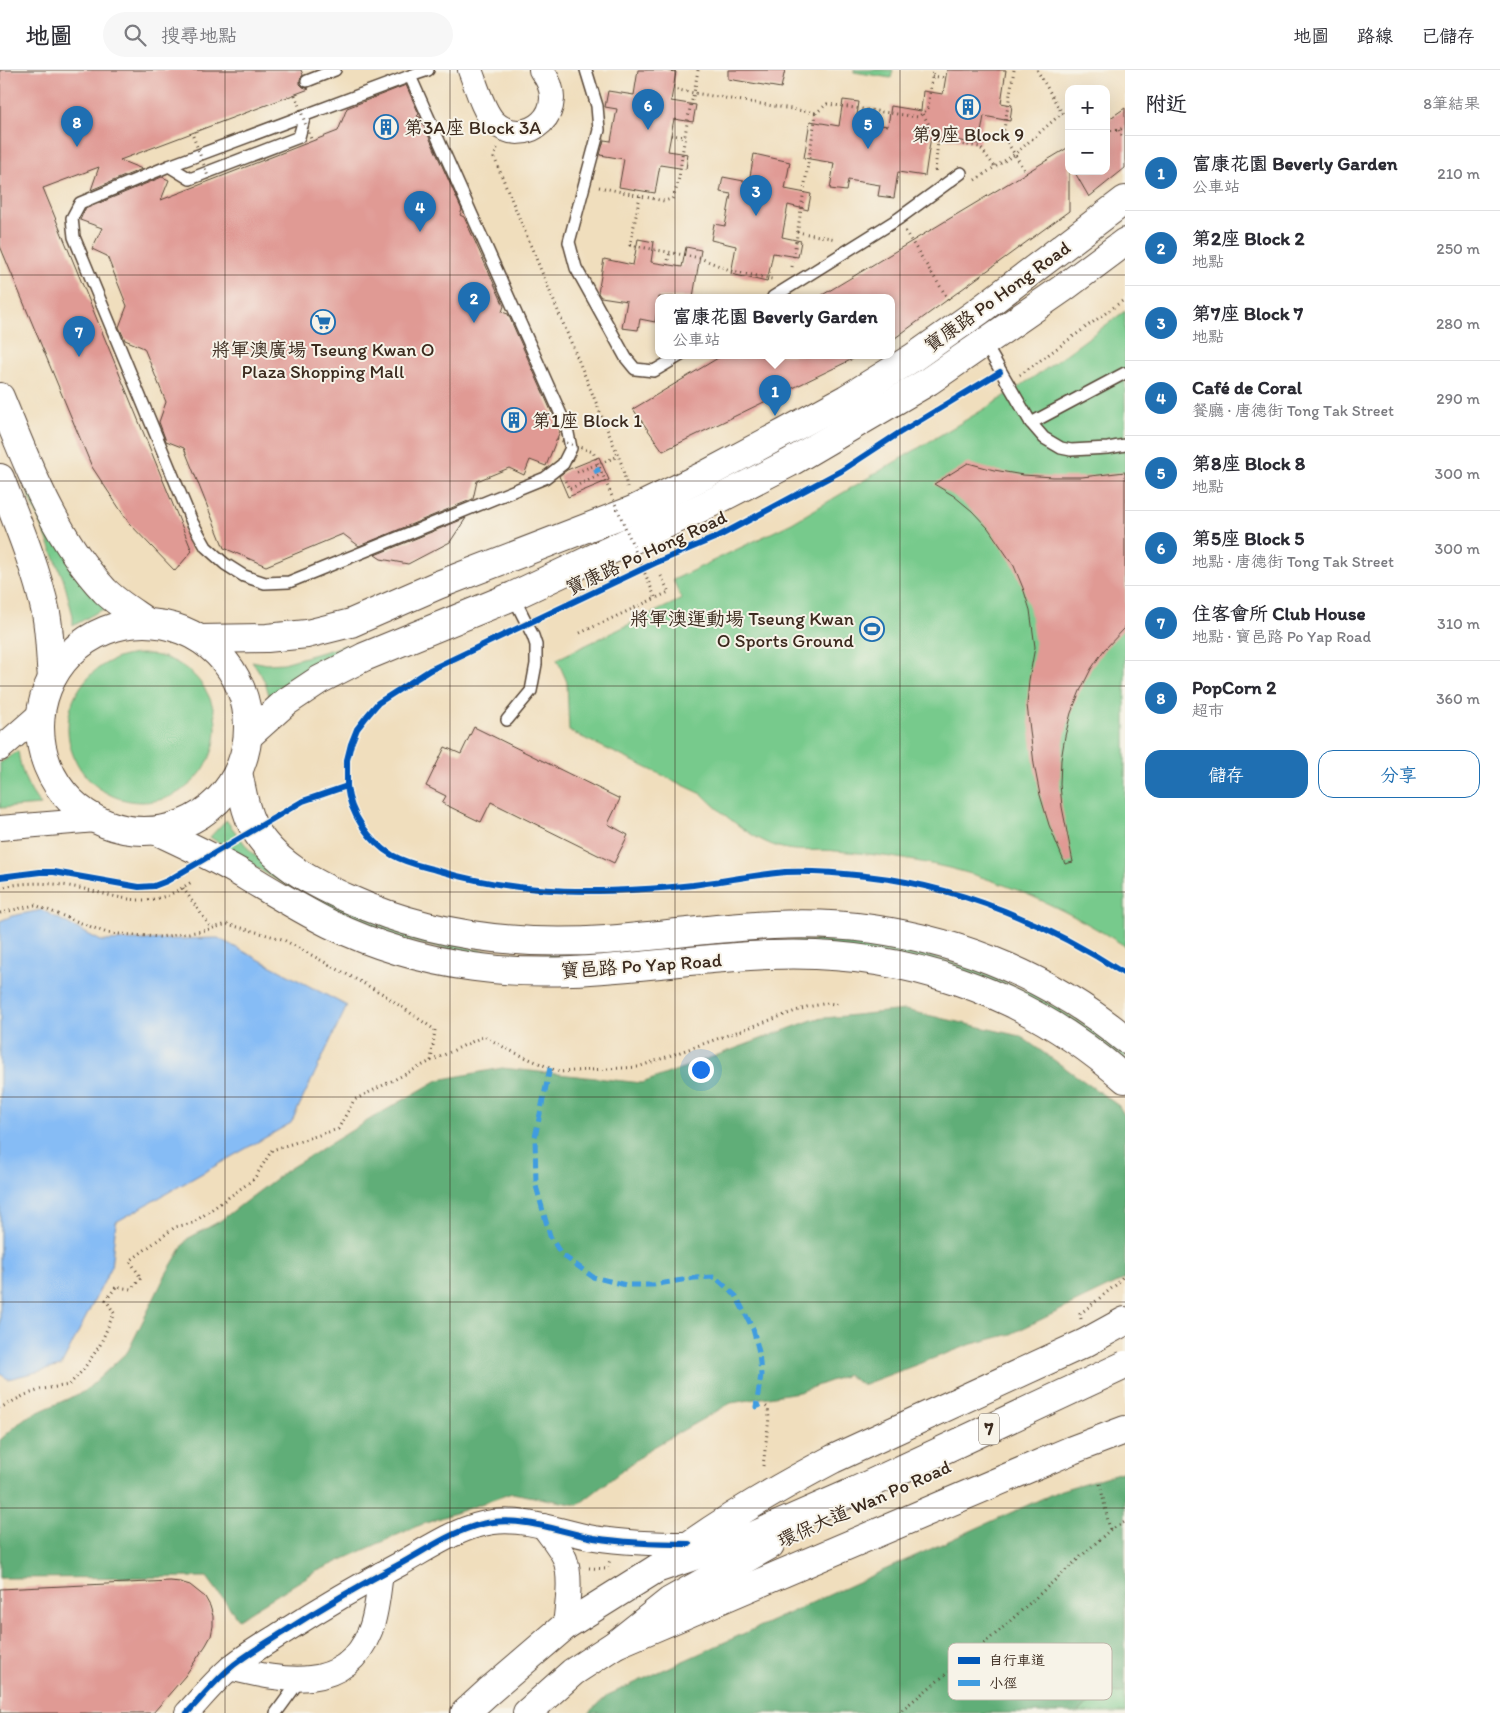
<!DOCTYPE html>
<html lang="zh-TW">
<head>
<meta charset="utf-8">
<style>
  :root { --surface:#fff; --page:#f7f7f7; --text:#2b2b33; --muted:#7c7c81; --line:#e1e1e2; --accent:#1f6fb2 }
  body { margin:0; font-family:Itim,"LXGW WenKai TC",sans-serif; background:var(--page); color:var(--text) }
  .controls { position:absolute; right:15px; top:15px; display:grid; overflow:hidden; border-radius:10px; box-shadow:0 5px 20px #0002 }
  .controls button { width:45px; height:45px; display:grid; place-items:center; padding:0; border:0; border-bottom:1px solid var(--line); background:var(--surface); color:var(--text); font:25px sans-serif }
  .you { position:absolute; left:700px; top:999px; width:18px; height:18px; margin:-12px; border:4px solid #fff; border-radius:50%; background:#1a73e8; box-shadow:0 0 0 8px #1a73e833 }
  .badge { display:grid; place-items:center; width:32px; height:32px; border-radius:50%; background:var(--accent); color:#fff; font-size:16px; font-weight:700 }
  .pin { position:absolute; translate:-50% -41px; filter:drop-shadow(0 1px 2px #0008) }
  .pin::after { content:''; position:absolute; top:26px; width:18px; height:15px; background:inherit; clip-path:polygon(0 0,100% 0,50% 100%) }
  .popup { position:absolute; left:655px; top:224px; width:240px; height:65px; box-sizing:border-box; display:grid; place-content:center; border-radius:10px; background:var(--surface); filter:drop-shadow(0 1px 4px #0005); font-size:16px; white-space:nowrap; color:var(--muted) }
  .popup b { font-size:19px; color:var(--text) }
  .popup::after { content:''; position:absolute; left:50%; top:100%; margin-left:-10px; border:10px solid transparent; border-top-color:var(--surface) }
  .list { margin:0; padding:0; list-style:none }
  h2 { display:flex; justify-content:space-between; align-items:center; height:65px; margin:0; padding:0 20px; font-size:21px }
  h2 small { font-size:16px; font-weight:400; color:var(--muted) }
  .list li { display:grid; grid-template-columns:32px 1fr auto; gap:15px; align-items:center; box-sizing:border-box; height:75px; padding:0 20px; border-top:1px solid var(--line) }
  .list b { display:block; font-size:19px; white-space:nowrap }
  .list p { margin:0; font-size:16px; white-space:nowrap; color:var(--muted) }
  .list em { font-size:16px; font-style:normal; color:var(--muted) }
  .actions { display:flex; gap:10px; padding:15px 20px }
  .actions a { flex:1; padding:11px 0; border:1px solid var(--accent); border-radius:15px; text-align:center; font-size:18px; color:var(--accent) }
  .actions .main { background:var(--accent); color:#fff }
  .icon { flex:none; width:28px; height:28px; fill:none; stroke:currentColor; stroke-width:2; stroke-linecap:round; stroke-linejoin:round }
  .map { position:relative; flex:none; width:1125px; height:1643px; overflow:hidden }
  header { display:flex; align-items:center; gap:30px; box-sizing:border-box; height:70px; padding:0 25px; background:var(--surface); border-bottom:1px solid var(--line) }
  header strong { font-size:24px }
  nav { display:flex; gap:28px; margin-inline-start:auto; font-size:18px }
  .search { width:350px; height:45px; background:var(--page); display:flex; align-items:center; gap:12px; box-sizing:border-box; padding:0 18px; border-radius:28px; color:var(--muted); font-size:19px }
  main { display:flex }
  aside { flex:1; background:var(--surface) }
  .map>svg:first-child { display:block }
  .green { fill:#77ca8c; stroke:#597a55 }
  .forest { fill:#61ae78; stroke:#4e6c4b }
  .water { fill:#86bcf5; stroke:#60738a }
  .building { fill:#e09a94 }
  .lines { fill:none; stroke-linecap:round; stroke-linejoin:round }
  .service-casing { stroke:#564536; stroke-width:14 }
  .minor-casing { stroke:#564536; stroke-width:26 }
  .secondary-casing { stroke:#564536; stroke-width:30 }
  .primary-casing { stroke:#564536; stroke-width:30 }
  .trunk-casing { stroke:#564536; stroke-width:30 }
  .path { stroke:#564536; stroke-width:3; stroke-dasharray:1 4; stroke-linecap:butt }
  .service { stroke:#fff; stroke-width:11 }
  .minor { stroke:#fff; stroke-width:24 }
  .secondary { stroke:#fff; stroke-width:28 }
  .primary { stroke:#fff; stroke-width:28 }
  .trunk { stroke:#fff; stroke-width:28 }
  .trunk-bridge-casing { stroke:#564536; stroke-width:30; stroke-linecap:butt }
  .path-bridge { stroke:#564536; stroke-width:3; stroke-dasharray:1 4; stroke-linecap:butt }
  .trunk-bridge { stroke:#fff; stroke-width:28 }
  .quiet { stroke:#3f9ce0; stroke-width:5; stroke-dasharray:10 5; stroke-linecap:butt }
  .cycleway-casing { stroke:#f7f3e8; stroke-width:9 }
  .cycleway { stroke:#0057b8; stroke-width:6 }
  .grid { fill:none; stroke:#3b2a1e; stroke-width:1; stroke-opacity:0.55 }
  .labels { text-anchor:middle; stroke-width:4; stroke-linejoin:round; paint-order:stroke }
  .shield { fill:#f7f3e8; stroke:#73665b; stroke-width:1 }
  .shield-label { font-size:18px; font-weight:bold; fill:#3b2a1e }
  .poi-label { font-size:19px; fill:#3b2a1e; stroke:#f7f3e8; text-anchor:start }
  .street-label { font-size:19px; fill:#3b2a1e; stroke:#f7f3e8 }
  .key { fill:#f7f3e8; stroke:#bfb7ab; stroke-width:1 }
  .key-label { font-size:14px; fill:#3b2a1e }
</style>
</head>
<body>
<header>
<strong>地圖</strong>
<div class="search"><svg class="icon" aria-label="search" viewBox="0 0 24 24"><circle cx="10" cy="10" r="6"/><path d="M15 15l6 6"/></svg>搜尋地點</div>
<nav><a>地圖</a><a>路線</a><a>已儲存</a></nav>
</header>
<main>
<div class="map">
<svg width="1125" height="1643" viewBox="0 0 1125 1643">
  <rect width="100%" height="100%" fill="#f7f3e8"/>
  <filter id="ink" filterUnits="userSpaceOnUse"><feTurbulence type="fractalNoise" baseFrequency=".02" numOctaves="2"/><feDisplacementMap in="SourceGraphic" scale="10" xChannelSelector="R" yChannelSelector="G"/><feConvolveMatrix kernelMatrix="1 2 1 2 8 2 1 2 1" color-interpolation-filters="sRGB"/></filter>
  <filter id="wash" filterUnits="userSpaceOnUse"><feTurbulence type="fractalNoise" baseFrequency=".0096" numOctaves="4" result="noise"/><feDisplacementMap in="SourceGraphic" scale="20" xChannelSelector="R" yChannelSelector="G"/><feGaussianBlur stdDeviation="1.12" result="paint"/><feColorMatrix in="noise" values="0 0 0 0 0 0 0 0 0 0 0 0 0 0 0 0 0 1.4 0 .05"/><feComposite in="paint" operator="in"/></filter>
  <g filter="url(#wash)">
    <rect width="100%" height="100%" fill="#f0debd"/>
    <g class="green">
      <path d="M854,0H893L891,8L854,2Z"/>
      <path d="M1125,241V876C1071,842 1011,813 949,798C911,789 875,784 836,781C820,779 803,782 787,779C757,774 723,745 702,724L569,661L567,612L557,589L682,529L673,510L792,453L991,335L1043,301Z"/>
      <path d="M17,395L108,539L99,541L73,556V546L64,511Z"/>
      <path d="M347,575L350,581L270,630C267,614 261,603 252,591L267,594L284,593Z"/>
      <circle cx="142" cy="658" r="74"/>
      <path d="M18,681C21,702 27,718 41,735L0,738V693Z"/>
      <path d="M226,750L251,782L269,797L473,879L499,883L568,885L753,872L832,870L879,874L907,879L969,897L1027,921L1102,964L1125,984V994L994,914L682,886L489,889L390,867L339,845L268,805L210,767Z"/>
      <path d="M1125,1622V1643H1077L1100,1625Z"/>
    </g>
    <g class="forest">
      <path d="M905,940L1020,966L1119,1036L1125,1046V1209L1011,1264L972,1274L862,1315L847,1305L799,1322L731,1333L650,1379L578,1435L512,1423L415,1457L313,1503L238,1549L207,1507L0,1508V1370L25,1348L85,1321L128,1281L166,1204L187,1169L220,1151L287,1100L372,1048L438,1010L502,998L642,1013L815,949Z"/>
      <path d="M1125,1401V1622L1100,1625L1077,1643H589L608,1625L1061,1420Z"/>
    </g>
    <path class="water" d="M42,840L101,871L218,868L347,936L291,1053L116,1152L111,1198L61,1296L8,1309L0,1304V851L12,846Z"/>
    <g id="blocks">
      <g class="building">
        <path d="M0,0H301L303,5L300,9V14L303,17L309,19L120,90L142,99L91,120L99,97L43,118L192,481L175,501L129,453L92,397L0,176Z"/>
        <path d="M638,0H664L676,2L671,31L696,35L693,52L674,49L668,81L688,84L686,99L660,95L655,123L619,117L624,89L600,85L604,70L611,71L617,39L605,37L608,21L634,25Z"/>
        <path d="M728,0H785L781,18L728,9Z"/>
        <path d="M947,0H1006L1001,33L1012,35L1010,51L984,46L979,74L931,66L925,106L898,102L894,128L878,126L880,115L848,110L846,121L830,119L834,93L804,88L810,51L839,56L843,30L859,32L856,52L888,56L891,36L921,41L923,21L943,24Z"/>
        <path d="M406,15L419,44L417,46L420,47L462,140L460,145L464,147L504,236L502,242L508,244L560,361L546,396L530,390L524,405L509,398L477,411L473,429L359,476L343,464L266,496L224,478L184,378L166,371L159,352L166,332L144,278L125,270L119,257L127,236L107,186L92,179L102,158L80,150L85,139L162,107L169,110L161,130L338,61L347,38Z"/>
        <path d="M1125,38V98L1089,127L1074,101H1106V51Z"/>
        <path d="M1069,77V141L891,271V227H819Z"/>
        <path d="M754,84L790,92L785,119L811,124L808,140L788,135L782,167L801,171L798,187L773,183L767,212L731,204L736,176L711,170L714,154L725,156L731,124L720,122L723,107L749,112Z"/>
        <path d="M638,169L654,172L651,192L682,197L686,177L701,180L693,227H659L655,252L640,249L638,260L622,258L627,231L601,227L598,223L604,189L633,195Z"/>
        <path d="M723,285H861L663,381L633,339Z"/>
        <path d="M599,387L609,410L568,427L559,406L567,400Z"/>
        <path d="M968,393L994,400L1023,405L1053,407H1082L1125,402V558L1104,580L1091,599L1080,621L1071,643L1065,666L1061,690L1060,714L1062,737L1073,792L1065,794L1049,755L1040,725L1034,694L1027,635L1029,610L1035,577L1030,540L1023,518L1014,496L988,458L972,441L954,426L934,414Z"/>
        <path d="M466,448L450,472L408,494L381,489L375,485Z"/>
        <path d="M474,657L620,729L608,754L628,765L614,793L491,732L481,752L442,733L446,726L426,716L445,677L461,684Z"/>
        <path d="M170,1511L180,1512L190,1515L205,1527L210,1536L213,1546V1556L211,1566L206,1575L185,1606L153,1643H0V1519Z"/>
      </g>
    </g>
  </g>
  <g filter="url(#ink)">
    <use href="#blocks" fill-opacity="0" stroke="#564536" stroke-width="1"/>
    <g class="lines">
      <defs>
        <g id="service">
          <path d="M586,0L597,36L599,60L569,172L576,198L626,288L635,299L654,301L681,285"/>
          <path d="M410,6L567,358L571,378L563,394L545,408L289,512L265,513L244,506L225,494L206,477L192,452L74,167L72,148L80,133L169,96L410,6L428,0"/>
          <path d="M307,11L335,0"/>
          <path d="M169,96L190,109L299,67L305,45"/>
          <path d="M773,227L898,149L961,103"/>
          <path d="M985,274L1031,353L1044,368L1061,378L1071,380L1108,378L1125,375"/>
          <path d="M1031,353L1125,303"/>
          <path d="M507,650L531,621L536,594V575L533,566L513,526"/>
          <path d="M276,1643L300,1610"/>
        </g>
        <g id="minor">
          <path d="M470,0C476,15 483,41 494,52C525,81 574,41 541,0"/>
          <path d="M0,679L41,643"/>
          <path d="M0,758L96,750"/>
          <path d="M543,1456C551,1467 560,1477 565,1489C572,1509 567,1535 565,1556"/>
          <path d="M230,1598C283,1611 345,1624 370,1561C377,1544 378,1523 381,1504"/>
          <path d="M187,1643C201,1628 214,1612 229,1599C245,1585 265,1574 282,1563C321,1538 360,1515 400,1494C429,1478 460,1456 493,1452C528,1448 561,1462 594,1468C626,1473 657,1474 689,1474"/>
        </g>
        <g id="secondary">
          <path d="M0,327C28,395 54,467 105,521C117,533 134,543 148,553"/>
          <path d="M0,408C17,452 36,497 46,543C50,564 50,587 52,608"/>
          <circle cx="144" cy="657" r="104"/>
          <path d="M238,702C242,720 244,738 252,754C271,792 313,813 349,829C430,866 517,876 606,870C695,863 784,846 873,859C965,872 1054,910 1125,969"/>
          <path d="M157,761C189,776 220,790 249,808C276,824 302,840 330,854C375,876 424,890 474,897C572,911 670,889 768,885C902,879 1024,920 1125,1009"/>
          <path d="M663,1494C716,1454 774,1420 833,1389L1085,1273L1125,1251"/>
          <path d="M465,1643L488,1622L565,1556"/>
          <path d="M527,1643L573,1602L616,1574L1072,1380L1125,1360"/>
        </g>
        <g id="primary">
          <path d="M200,569L267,568L307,564L351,553L438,515L633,440L705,405L784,363L846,329L914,287L979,241L1125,130"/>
          <path d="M248,666L286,632L319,610L364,587L513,526L717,430L789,393L929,311L1062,219L1125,172"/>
        </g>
        <g id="trunk">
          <path d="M565,1556L656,1499L755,1465L853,1422"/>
          <path d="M616,1574L670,1531L770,1475"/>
        </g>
      </defs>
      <use href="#service" class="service-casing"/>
      <use href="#minor" class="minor-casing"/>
      <use href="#secondary" class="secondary-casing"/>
      <use href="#primary" class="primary-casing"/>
      <use href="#trunk" class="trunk-casing"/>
      <g class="path">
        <path d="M698,0L694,23L816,43"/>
        <path d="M1014,0L1003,65L1026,103"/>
        <path d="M1037,0L1062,43L1069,46"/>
        <path d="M932,6L946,8"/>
        <path d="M923,44L938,71L935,102"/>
        <path d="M874,54L875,41"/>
        <path d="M1119,60L1121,65L1125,63"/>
        <path d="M1106,61L1119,60L1125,57"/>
        <path d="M671,65L685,67"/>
        <path d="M938,71L980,77L995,97"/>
        <path d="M497,78L494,88L496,92L622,395L627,417"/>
        <path d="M975,110L1015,84L1062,43"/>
        <path d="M599,117L664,131L672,129C679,116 680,100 682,86C685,65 688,43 694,23L673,19"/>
        <path d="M640,126L630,175L700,188L732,201L772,209"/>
        <path d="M905,161L950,232"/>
        <path d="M797,162L836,169"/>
        <path d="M667,195L670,182"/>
        <path d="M792,197L816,43L827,34L918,47L927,40L928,38L933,0"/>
        <path d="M1020,305L1125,229"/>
        <path d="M577,402L619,386"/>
        <path d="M565,411L569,419L602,404"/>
        <path d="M580,563L669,522L661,506"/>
        <path d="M0,818C28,810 60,813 88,820C110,825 136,834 159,828C172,825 182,818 193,811"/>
        <path d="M183,818L211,858"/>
        <path d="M0,843L35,835L107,863L160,867L203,861L227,854L282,869L383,924L435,960L431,991L354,1030L338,1059L272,1080L254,1109L193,1153L175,1157L130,1191L141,1208L131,1219L116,1217L106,1230L114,1243L100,1275L83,1300L69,1315L43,1319L25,1325L0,1338"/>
        <path d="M431,991L484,966L509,980L559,1002L638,997L807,937L828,933L841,935"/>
        <path d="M1081,1249L1080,1244L1117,1214L1125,1204"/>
        <path d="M763,1396L769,1348L768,1338L763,1334"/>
        <path d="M1100,1414L1110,1460"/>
        <path d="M589,1498L607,1499L610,1490"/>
        <path d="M898,1643L999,1561L1110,1460L1125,1452"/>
      </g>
      <use href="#service" class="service"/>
      <use href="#minor" class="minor"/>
      <use href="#secondary" class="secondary"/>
      <use href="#primary" class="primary"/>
      <use href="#trunk" class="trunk"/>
      <defs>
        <path id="trunk-bridge" d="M853,1422L1125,1295"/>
      </defs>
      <use href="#trunk-bridge" class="trunk-bridge-casing"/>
      <g class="path-bridge">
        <path d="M295,25L311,69"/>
        <path d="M193,66L209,109"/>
        <path d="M557,369L593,382L655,527"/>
      </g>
      <use href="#trunk-bridge" class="trunk-bridge"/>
      <g class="quiet">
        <path d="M594,402L600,399"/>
        <path d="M550,998L535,1067L536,1116L550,1166L561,1184L593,1207L626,1215H653L694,1208L715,1207L736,1226L753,1259L759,1282L761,1305L756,1337L763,1334"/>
      </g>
      <defs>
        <g id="cycleway">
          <path d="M347,716V690L351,674L357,659L367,646L378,633L430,600L655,493L719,466L841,401L899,363L1000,302"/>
          <path d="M0,807L40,802H54L139,817L154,816L167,811L303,731L347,716C350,744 369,771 392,785C406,793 421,796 436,800C523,826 604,824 693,815C723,811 754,805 785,802C812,801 839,803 866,806C959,816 1046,853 1125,904"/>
          <path d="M187,1643C201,1628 214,1612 229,1599C245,1585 265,1574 282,1563C321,1538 360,1515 400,1494C429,1478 460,1456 493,1452C528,1448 561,1462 594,1468C626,1473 657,1474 689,1474"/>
        </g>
      </defs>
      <use href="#cycleway" class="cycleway-casing"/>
      <use href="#cycleway" class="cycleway"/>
    </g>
  </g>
  <path class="grid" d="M225,0V1643M450,0V1643M675,0V1643M900,0V1643M0,205H1125M0,411H1125M0,616H1125M0,822H1125M0,1027H1125M0,1232H1125M0,1438H1125"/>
  <defs>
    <symbol id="building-ring" viewBox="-11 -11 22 22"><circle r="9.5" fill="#f7f3e8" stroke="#1f6fb2" stroke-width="1.5"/><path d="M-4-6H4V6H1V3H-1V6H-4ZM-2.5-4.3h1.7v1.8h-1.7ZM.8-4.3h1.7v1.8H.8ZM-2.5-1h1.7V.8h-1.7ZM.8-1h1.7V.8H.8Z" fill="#1f6fb2"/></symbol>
    <symbol id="supermarket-ring" viewBox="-11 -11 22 22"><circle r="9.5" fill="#f7f3e8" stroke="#1f6fb2" stroke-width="1.5"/><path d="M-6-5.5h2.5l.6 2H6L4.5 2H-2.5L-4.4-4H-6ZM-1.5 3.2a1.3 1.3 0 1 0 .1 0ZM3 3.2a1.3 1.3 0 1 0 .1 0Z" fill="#1f6fb2"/></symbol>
    <symbol id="stadium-ring" viewBox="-11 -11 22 22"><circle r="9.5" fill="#f7f3e8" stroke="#1f6fb2" stroke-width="1.5"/><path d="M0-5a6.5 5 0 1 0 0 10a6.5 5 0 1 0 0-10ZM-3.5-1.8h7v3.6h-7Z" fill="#1f6fb2"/></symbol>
  </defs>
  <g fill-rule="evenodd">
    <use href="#building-ring" x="954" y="23" width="28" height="28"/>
    <use href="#building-ring" x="372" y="43" width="28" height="28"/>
    <use href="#supermarket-ring" x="309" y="238" width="28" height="28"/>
    <use href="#building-ring" x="500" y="336" width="28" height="28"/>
    <use href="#stadium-ring" x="858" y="545" width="28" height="28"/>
  </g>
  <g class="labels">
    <rect class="shield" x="979" y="1343.5" width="20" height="31" rx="4"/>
    <g class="shield-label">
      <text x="989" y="1365">7</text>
    </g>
    <g class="poi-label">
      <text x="404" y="64">第3A座 Block 3A</text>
      <text x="968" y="71" text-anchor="middle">第9座 Block 9</text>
      <text x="323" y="286" text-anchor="middle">將軍澳廣場 Tseung Kwan O<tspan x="323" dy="22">Plaza Shopping Mall</tspan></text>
      <text x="532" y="357">第1座 Block 1</text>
      <text x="854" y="555" text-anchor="end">將軍澳運動場 Tseung Kwan<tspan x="854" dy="22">O Sports Ground</tspan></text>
    </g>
    <g class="street-label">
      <text transform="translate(997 226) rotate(-36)" y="7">寶康路 Po Hong Road</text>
      <text transform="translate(646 482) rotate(-25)" y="7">寶康路 Po Hong Road</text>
      <text transform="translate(641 895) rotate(-4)" y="7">寶邑路 Po Yap Road</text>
      <text transform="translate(864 1433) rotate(-24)" y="7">環保大道 Wan Po Road</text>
    </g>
  </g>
  <rect x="948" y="1573" width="164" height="57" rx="8" class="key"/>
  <rect x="958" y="1587" width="22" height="7" fill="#0057b8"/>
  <rect x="958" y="1610" width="22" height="6" fill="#3f9ce0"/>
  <g class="key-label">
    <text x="989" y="1595">自行車道</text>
    <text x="989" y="1618">小徑</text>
  </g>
</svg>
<div class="controls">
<button>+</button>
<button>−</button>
</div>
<div class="you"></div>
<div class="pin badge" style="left:775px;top:346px">1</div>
<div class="popup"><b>富康花園 Beverly Garden</b>公車站</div>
<div class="pin badge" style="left:474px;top:253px">2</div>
<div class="pin badge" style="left:756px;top:146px">3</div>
<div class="pin badge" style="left:420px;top:162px">4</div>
<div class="pin badge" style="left:868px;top:79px">5</div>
<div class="pin badge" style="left:648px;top:60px">6</div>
<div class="pin badge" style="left:79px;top:287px">7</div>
<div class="pin badge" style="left:77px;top:77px">8</div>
</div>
<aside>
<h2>附近<small>8筆結果</small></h2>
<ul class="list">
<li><span class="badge">1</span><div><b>富康花園 Beverly Garden</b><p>公車站</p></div><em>210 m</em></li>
<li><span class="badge">2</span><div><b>第2座 Block 2</b><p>地點</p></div><em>250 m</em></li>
<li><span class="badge">3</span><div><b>第7座 Block 7</b><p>地點</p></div><em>280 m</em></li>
<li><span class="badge">4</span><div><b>Café de Coral</b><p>餐廳 · 唐德街 Tong Tak Street</p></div><em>290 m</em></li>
<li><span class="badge">5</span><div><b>第8座 Block 8</b><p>地點</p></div><em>300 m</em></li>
<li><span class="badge">6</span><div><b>第5座 Block 5</b><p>地點 · 唐德街 Tong Tak Street</p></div><em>300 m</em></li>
<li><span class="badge">7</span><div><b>住客會所 Club House</b><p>地點 · 寶邑路 Po Yap Road</p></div><em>310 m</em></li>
<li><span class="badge">8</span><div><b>PopCorn 2</b><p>超市</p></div><em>360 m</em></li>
</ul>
<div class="actions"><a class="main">儲存</a><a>分享</a></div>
</aside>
</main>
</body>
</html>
